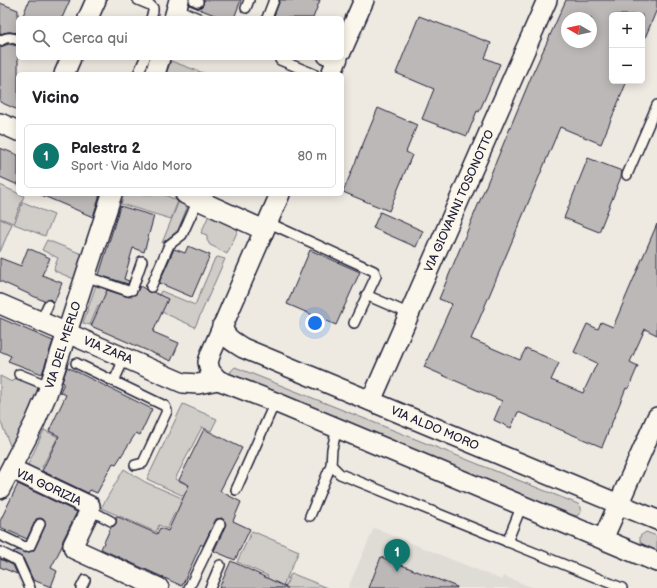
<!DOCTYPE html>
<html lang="it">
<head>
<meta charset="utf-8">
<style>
  :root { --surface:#fff; --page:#f6f6f6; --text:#202124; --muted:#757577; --line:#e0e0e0; --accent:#0f766e }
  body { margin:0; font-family:"Balsamiq Sans",sans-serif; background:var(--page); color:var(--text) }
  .controls { position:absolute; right:12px; top:12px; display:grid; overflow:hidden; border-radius:6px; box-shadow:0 2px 10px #0003 }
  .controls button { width:36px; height:36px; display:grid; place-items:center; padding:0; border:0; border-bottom:1px solid var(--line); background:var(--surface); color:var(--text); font:20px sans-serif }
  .compass { position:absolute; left:561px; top:12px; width:36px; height:36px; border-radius:50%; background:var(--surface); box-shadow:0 2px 10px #0003; rotate:279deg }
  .you { position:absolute; left:315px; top:323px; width:14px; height:14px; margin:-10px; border:3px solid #fff; border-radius:50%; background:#1a73e8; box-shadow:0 0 0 6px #1a73e833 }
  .badge { display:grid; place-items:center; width:26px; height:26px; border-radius:50%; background:var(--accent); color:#fff; font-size:13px; font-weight:700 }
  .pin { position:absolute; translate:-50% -33px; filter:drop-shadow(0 1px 2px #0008) }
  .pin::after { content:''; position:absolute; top:21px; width:14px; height:12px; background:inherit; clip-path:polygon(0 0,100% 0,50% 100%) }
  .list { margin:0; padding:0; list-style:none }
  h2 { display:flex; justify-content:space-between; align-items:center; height:52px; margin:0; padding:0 16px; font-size:17px }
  h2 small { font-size:13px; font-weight:400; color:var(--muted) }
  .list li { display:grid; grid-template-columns:26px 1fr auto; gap:12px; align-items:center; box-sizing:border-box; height:64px; margin:0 8px 8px; padding:0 8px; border:1px solid var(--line); border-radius:6px }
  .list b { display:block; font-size:15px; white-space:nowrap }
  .list p { margin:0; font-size:13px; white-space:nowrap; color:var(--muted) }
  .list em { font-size:13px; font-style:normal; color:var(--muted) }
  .icon { flex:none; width:22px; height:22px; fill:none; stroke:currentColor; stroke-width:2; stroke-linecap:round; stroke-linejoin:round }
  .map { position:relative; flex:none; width:657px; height:588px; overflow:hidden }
  .search { position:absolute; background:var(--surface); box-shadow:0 2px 10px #0003; left:16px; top:16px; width:328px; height:44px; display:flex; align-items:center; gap:10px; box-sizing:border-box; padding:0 14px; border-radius:6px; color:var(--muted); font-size:15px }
  .panel { position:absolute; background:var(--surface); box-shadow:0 2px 10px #0003; left:16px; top:72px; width:328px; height:124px; border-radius:6px }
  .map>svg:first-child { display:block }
  .built { fill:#dfdbd5 }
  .green { fill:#d0cdc9; stroke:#797882 }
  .building { fill:#bcb8b8; stroke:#22223b; fill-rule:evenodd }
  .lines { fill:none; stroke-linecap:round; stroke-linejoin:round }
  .lane-casing { stroke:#22223b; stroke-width:12 }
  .street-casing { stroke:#22223b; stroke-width:22 }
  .lane { stroke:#fbf7ec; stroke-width:9 }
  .street { stroke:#fbf7ec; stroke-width:19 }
  .labels { text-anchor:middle; stroke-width:3; stroke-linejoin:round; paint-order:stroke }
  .street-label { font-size:12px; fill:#22223b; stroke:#fbf7ec }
</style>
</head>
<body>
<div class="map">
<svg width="657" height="588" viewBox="0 0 657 588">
  <rect width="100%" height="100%" fill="#eeeae2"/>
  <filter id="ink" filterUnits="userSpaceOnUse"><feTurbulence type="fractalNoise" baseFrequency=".025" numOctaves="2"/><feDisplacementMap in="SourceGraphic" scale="8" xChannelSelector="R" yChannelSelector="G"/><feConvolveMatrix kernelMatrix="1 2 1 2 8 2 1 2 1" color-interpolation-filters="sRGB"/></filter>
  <g filter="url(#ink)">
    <path class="built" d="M374,528L502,580L504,576L533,588H348Z"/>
    <g class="green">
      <path d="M171,61L206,74H166Z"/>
      <path d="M0,185L24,196L13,223L0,218Z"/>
      <path d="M124,194H163L178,201L171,219L121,204Z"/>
      <path d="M179,201L188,205L178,230L162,243Z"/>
      <path d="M23,202L54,215L45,236L14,224Z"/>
      <path d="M209,215L239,228L227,254C221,251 217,248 210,245L207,240V235L201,233Z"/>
      <path d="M0,219L12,224L0,252Z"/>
      <path d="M47,240L82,254L74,279L55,271L54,268L58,258L42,250Z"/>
      <path d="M218,257L225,259L195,327L153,308L161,291L195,305L215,258Z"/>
      <path d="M96,285L132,300L110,311L98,306L90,325L83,323Z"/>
      <path d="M235,367L578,504L581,507V512L577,516L573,515L233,378L230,375L231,371Z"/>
      <path d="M0,376L12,382L17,377L38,388L33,405L11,448L0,420Z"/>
      <path d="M183,404L217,419L211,431L202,427L175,479L223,502L218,512L147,479Z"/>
      <path d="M44,430L58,437L42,467L78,485L75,491L26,469Z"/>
      <path d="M124,469L145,482L214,512L208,527L175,512L167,529L159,525L156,532L101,508Z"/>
      <path d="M252,531L299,551L282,588H262L268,576L237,562Z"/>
      <path d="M646,532L657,536V551L641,543L640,541V536Z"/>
      <path d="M293,574L328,588H285L290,575Z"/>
    </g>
    <g class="building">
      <path d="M29,0H70L62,18H22Z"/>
      <path d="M204,0H241L234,18H222L189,5V4L198,8L201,7L203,4Z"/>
      <path d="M280,0H320L313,18H273Z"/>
      <path d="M566,0H657V9L642,45V15H612V81H627L601,144L560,127L471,339L520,360L526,348L559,363L551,380L583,393L597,363L574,352L587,324L598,329L601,322L613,327L657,224V335L645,329L630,362L638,366L628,389L626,388L602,447L518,412L511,428L494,420L502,401L424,367L452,304L439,299L532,75ZM567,18H591V42H567Z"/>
      <path d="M0,3L18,10V33L9,32L0,34Z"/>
      <path d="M419,16L491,43L485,58L500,64L479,112L477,111L467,136L422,119L434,89L396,73Z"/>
      <path d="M9,44L18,46V110L0,102V47Z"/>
      <path d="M378,108L417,125L406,152L412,155L389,211L343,192Z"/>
      <path d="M0,148L18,155V185L0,177Z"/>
      <path d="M588,158L622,171L621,177L599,232L564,218Z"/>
      <path d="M39,194H100L93,217Z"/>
      <path d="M120,206L154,216L144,252L133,248L124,279L129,281L128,284L99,275Z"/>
      <path d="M380,212L423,231L416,247L373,228Z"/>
      <path d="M188,246L210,255L192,297L159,283L174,249L185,253Z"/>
      <path d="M28,248L50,258L42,275L62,283L54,303L50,299L44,301L0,281V258L21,266Z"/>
      <path d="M310,250L360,272L336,325L287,304Z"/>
      <path d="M140,286L145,289L148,292H153L168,299L153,332L179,343L171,361L91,326L107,290L129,297L136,294Z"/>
      <path d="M0,318L53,341L42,374L8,361L11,356L0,351Z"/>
      <path d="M67,367L152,409L140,435L136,433L116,464L113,463L97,493L90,490L88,493L42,471L59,436L49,431L66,395L60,392L64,383L62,382Z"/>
      <path d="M204,429L242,448L220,491L241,502L233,521L250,529L235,560L214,551L226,524L222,518L216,519L203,546L201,544L182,586L101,549L111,527L114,526L116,523V516L157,534L160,528L168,531L189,485L179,480Z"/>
      <path d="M18,484L77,512L63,540L62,546L51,568L57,571L51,587L33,580L23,558L13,552L18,550L26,553L34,550L45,526V520L40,518L36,519L27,539L0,527V521Z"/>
      <path d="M381,557L457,587V588H369Z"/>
      <path d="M0,559L13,565L17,574L0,567Z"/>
      <path d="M231,561L288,588H219Z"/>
    </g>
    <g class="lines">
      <defs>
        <g id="lane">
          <path d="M138,0L150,5L153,8V12L151,18"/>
          <path d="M194,0L198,2"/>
          <path d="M246,8L249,0"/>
          <path d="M177,9L198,18"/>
          <path d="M267,18L274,0"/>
          <path d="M0,41C6,37 11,36 18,40"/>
          <path d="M323,58L336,64"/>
          <path d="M280,60L314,74"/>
          <path d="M138,74L145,58"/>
          <path d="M627,175L657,105"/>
          <path d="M267,222L374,271L376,276L354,323"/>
          <path d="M85,276L128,291L132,290L142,261"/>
          <path d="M151,287L169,245L182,235L198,200"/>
          <path d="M366,295L410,314"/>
          <path d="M41,321L48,305"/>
          <path d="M76,363L165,406L167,411L143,463L135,465"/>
          <path d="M19,374L49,386"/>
          <path d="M114,381L125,357"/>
          <path d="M337,428L332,449L331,465L340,474L622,588"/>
          <path d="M236,490L275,402"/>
          <path d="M90,510L111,521"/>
          <path d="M310,516L331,465"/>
          <path d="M0,535L25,547L30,546L40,524"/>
          <path d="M507,542L522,505"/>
          <path d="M0,552L18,561L30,588"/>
          <path d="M81,588L85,580"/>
          <path d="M189,588L220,524"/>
          <path d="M210,588L220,565"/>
        </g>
        <g id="street">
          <path d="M88,18L96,0"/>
          <path d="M174,18L179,0"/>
          <path d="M342,50L364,0"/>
          <path d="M64,74L71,58"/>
          <path d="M155,74L160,58"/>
          <path d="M331,74L338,58"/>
          <path d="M0,123L18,131"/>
          <path d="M185,194L264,230"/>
          <path d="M280,194L211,353L208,362L210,371L218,380L275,402L657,562"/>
          <path d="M0,304L183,383L198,384L218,380"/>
          <path d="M222,326C226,339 232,341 243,348L657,520"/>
          <path d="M371,401L547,0"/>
          <path d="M12,469L90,506V510L73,545L74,549L159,588"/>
          <path d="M0,489L35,422L47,394L112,194"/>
          <path d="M603,539L657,417"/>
        </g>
      </defs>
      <use href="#lane" class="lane-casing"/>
      <use href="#street" class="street-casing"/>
      <use href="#lane" class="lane"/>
      <use href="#street" class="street"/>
    </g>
  </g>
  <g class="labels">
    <g class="street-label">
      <text transform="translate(459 201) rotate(-66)" y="4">VIA GIOVANNI TOSONOTTO</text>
      <text transform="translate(63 345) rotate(-72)" y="4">VIA DEL MERLO</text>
      <text transform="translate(108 350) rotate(23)" y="4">VIA ZARA</text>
      <text transform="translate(435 428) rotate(23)" y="4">VIA ALDO MORO</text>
      <text transform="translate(49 487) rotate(25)" y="4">VIA GORIZIA</text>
    </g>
  </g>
</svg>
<div class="controls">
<button>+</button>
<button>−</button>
</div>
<svg class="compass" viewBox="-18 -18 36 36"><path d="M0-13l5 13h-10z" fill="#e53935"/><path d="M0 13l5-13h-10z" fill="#757577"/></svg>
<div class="you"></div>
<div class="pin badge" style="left:397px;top:572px">1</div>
<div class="search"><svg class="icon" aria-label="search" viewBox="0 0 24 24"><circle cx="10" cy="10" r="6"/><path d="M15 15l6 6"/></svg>Cerca qui</div>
<section class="panel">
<h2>Vicino<small></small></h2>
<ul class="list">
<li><span class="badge">1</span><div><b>Palestra 2</b><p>Sport · Via Aldo Moro</p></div><em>80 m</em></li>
</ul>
</section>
</div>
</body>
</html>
